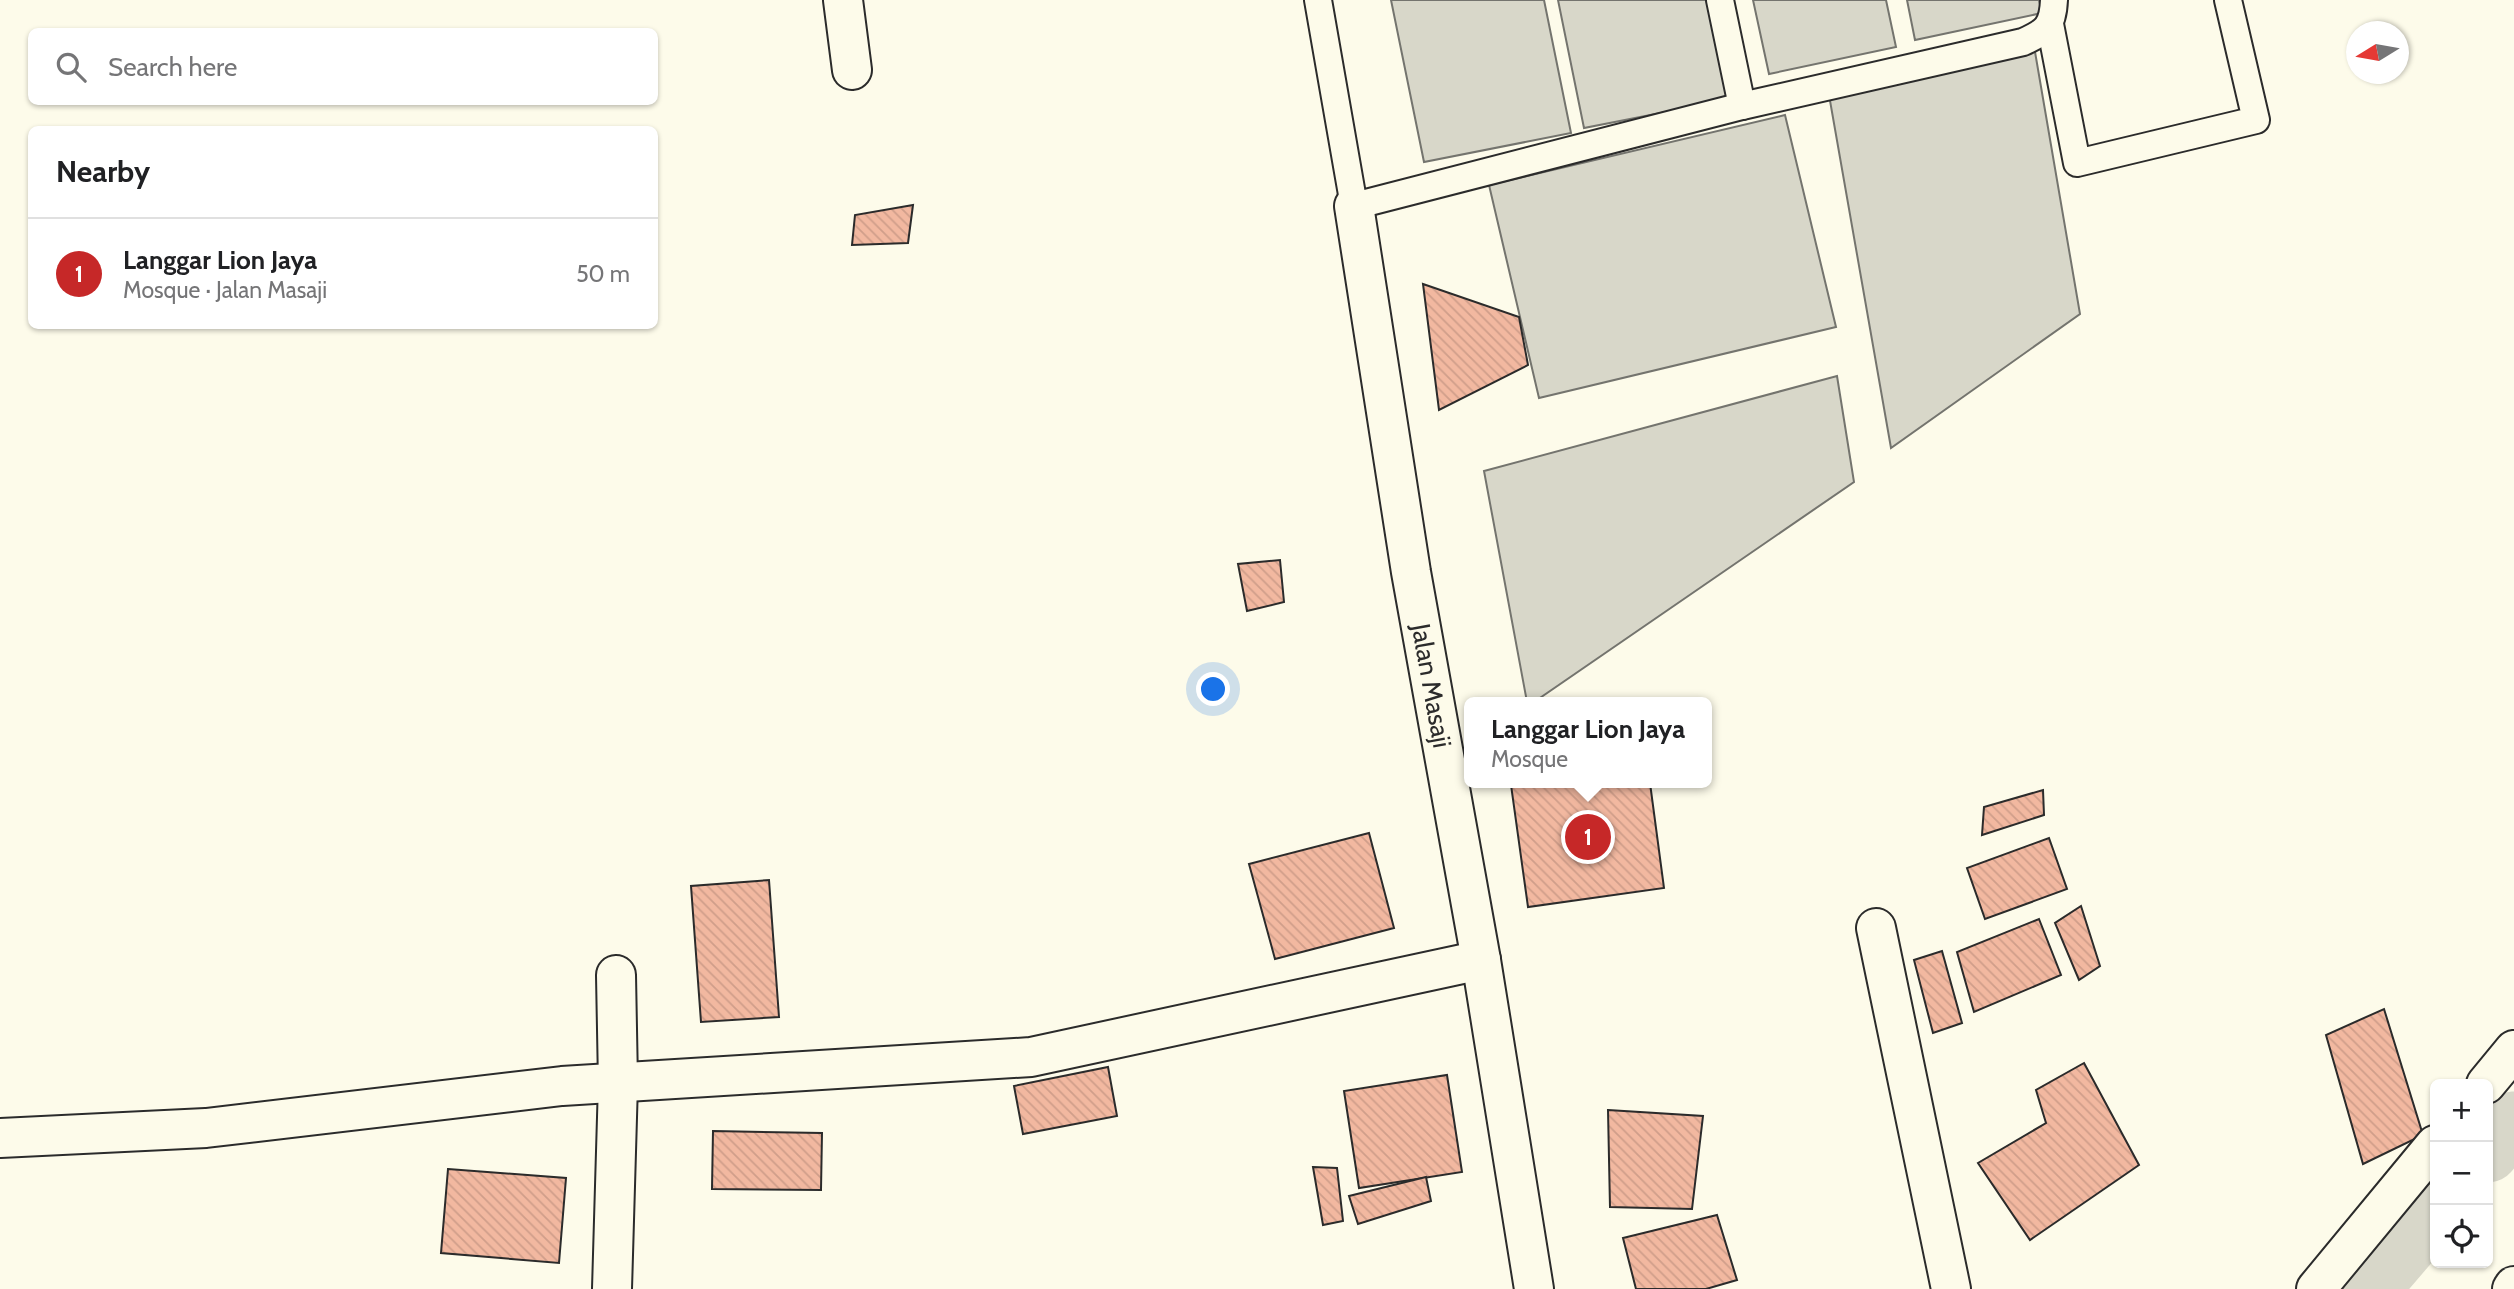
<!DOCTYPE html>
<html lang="en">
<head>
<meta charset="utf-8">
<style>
  :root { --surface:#fff; --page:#f2f2f2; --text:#202124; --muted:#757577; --line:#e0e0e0; --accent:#c62828 }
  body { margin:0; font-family:Cabin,sans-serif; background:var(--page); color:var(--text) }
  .controls { position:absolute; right:21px; bottom:21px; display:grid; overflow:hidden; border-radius:10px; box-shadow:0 2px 5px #0004 }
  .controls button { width:63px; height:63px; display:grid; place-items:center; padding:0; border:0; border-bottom:2px solid var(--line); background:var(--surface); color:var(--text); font:35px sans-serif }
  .compass { position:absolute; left:2346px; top:21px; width:63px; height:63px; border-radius:50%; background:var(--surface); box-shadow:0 2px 5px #0004; rotate:259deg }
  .you { position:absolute; left:1214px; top:690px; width:24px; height:24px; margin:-18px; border:5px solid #fff; border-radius:50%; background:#1a73e8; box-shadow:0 0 0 10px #1a73e833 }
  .badge { display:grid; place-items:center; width:46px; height:46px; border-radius:50%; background:var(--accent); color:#fff; font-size:23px; font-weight:700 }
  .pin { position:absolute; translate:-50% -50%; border:4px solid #fff; box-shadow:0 2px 7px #0006 }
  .popup { position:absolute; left:1464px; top:697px; width:248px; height:91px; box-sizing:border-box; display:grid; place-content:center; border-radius:10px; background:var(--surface); filter:drop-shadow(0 2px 5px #0005); font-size:23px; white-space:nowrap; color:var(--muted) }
  .popup b { font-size:26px; color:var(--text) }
  .popup::after { content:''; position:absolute; left:50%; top:100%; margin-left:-14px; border:14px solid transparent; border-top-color:var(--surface) }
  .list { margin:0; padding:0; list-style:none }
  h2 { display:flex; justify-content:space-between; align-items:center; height:91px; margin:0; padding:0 28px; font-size:30px }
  h2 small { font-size:23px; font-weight:400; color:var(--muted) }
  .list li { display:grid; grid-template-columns:46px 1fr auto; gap:21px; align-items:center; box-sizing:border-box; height:112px; padding:0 28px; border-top:2px solid var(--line) }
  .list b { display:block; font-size:26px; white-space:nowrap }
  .list p { margin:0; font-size:23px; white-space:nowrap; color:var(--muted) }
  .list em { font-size:23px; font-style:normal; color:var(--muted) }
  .icon { flex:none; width:38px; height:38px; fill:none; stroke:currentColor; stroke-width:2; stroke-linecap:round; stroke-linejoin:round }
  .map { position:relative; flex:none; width:2514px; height:1289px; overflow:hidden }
  .search { position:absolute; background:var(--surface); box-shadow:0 2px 5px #0004; left:28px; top:28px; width:630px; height:77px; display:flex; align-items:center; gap:18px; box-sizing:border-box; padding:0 24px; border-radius:10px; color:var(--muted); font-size:26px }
  .panel { position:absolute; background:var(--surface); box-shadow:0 2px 5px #0004; left:28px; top:126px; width:630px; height:203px; border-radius:10px }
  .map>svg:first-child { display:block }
  .water { fill:#d8d7c9; stroke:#74746e; stroke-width:2 }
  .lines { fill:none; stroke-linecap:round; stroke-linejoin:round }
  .canal { stroke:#d8d7c9; stroke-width:61 }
  .building { fill:url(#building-back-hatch); stroke:#2b2b2b; stroke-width:2 }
  .lane-casing { stroke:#2b2b2b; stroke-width:30 }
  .street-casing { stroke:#2b2b2b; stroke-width:42 }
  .lane { stroke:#fdfbea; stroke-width:26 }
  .street { stroke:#fdfbea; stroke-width:38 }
  .labels { text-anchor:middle; stroke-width:5; stroke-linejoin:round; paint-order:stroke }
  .street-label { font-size:26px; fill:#2b2b2b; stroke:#fdfbea }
</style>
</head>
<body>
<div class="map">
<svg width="2514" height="1289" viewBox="0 0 2514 1289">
  <defs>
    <pattern id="building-back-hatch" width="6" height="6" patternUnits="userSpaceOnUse" patternTransform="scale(1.75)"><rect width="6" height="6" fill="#f2b8a0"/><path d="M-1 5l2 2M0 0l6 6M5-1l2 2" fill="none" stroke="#d09e8a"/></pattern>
  </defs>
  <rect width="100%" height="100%" fill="#fdfbea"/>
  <g class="water">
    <path d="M1391,0H1544L1571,133L1424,162Z"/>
    <path d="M1558,0H1711L1732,99L1584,128Z"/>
    <path d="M1753,0H1886L1896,47L1769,74Z"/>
    <path d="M1907,0H2039L2042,13L1915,40Z"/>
    <path d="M2034,46L2080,314L1891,448L1829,95Z"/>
    <path d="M1785,115L1836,327L1539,398L1489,185Z"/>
    <path d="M1837,376L1854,482L1534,702H1527L1484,471Z"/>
  </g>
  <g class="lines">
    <g class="canal">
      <path d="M2488,1152L2514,1122"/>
      <path d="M2369,1289L2435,1212"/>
    </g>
  </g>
  <g class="building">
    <path d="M913,205L908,243L852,245L855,215Z"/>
    <path d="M1423,284L1519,317L1528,365L1439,410Z"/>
    <path d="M1280,560L1284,602L1247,611L1238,564Z"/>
    <path d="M1531,783H1650L1664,888L1528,907L1511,785Z"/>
    <path d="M2043,790L2044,815L1982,835L1984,807Z"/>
    <path d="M1369,833L1394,928L1275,959L1249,864Z"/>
    <path d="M2049,838L2067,889L1985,919L1967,868Z"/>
    <path d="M769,880L779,1017L701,1022L691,886Z"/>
    <path d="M2081,906L2100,966L2079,980L2055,923Z"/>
    <path d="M2039,919L2061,975L1974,1012L1957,952Z"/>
    <path d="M1942,951L1962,1023L1933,1033L1914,960Z"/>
    <path d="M2384,1009L2423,1135L2363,1164L2326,1035Z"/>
    <path d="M2084,1063L2139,1165L2030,1240L1978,1163L2046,1123L2036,1090Z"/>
    <path d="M1108,1067L1117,1116L1023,1134L1014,1086Z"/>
    <path d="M1447,1075L1462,1172L1359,1188L1344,1091Z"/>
    <path d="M1608,1110L1703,1116L1692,1209L1610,1207Z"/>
    <path d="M713,1131L822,1133L821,1190L712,1189Z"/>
    <path d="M1313,1167L1337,1168L1343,1221L1323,1225Z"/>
    <path d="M448,1169L566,1178L559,1263L441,1253Z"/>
    <path d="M1426,1177L1431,1201L1358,1224L1349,1196Z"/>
    <path d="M1717,1215L1737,1280L1706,1289H1636L1623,1238Z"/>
  </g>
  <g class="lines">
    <defs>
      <g id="lane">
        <path d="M1318,0L1354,206L1742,106L2023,42C2046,32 2053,26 2054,0"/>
        <path d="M1720,0L1742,106"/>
        <path d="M2050,24L2077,163L2256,120L2228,0"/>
      </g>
      <g id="street">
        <path d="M843,0L852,70"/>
        <path id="s1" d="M1354,206L1411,572L1481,960L1534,1289"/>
        <path d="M1876,928L1951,1289"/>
        <path d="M2486,1084L2514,1050"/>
        <path d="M0,1138L206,1128L562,1086L1031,1057L1481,960"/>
        <path d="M612,1289L618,1083L616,975"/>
        <path d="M2316,1289L2435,1145"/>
        <path d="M2512,1289L2514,1286"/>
      </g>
    </defs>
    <use href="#lane" class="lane-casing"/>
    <use href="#street" class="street-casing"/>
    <use href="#lane" class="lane"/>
    <use href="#street" class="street"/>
  </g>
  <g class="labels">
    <g class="street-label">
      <text dy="9" stroke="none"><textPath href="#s1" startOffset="486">Jalan Masaji</textPath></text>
    </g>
  </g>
</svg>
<div class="controls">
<button>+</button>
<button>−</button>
<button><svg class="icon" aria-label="locate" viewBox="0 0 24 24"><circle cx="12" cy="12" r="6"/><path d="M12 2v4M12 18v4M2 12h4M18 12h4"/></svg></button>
</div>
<svg class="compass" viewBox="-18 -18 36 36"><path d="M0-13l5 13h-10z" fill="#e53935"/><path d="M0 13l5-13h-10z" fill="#757577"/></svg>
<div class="you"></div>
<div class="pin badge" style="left:1588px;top:837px">1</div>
<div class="popup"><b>Langgar Lion Jaya</b>Mosque</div>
<div class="search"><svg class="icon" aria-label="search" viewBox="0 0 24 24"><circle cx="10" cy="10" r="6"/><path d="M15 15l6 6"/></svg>Search here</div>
<section class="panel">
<h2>Nearby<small></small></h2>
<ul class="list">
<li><span class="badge">1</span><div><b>Langgar Lion Jaya</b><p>Mosque · Jalan Masaji</p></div><em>50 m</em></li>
</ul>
</section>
</div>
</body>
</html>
